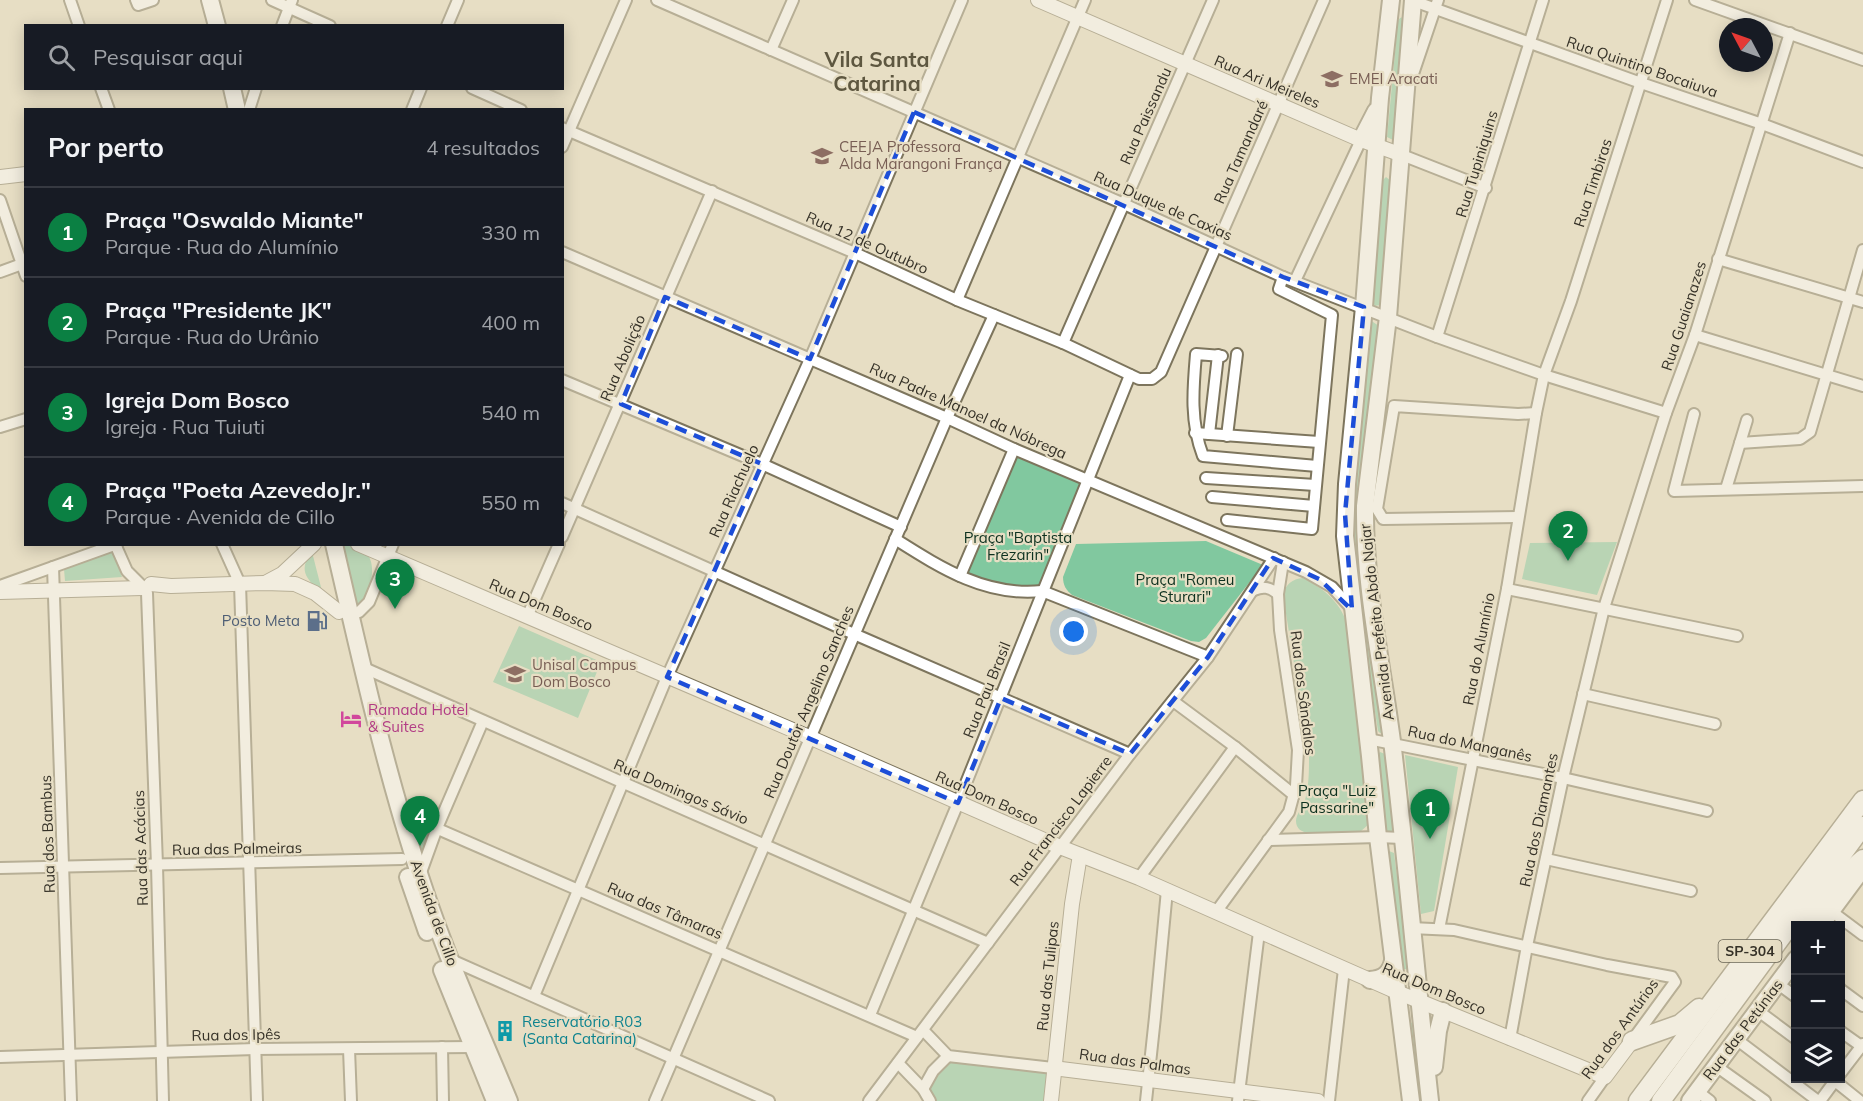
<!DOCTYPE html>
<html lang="pt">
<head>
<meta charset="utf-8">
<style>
  :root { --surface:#171b24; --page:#20242c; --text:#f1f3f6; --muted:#9ea1a6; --line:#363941; --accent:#0b8043 }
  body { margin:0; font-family:Mulish,sans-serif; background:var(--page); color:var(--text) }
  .controls { position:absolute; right:18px; bottom:18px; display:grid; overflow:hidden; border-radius:0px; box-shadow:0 3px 15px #0003 }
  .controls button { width:54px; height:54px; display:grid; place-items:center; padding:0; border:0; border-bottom:2px solid var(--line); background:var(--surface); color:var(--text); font:30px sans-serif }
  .compass { position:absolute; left:1719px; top:18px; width:54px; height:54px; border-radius:50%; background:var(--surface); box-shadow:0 3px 15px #0003; rotate:311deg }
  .you { position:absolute; left:1074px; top:632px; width:21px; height:21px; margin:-15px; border:4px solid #fff; border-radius:50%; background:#1a73e8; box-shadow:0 0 0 9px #1a73e833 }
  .badge { display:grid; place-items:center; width:39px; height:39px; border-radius:50%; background:var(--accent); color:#fff; font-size:20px; font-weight:700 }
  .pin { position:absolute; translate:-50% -50px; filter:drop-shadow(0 2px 3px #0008) }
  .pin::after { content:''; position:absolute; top:32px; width:21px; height:18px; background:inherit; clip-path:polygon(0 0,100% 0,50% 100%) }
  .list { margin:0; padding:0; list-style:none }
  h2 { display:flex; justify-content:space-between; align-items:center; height:78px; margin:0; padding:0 24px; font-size:26px }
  h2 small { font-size:20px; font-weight:400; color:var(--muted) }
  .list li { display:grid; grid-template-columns:39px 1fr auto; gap:18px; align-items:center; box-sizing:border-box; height:90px; padding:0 24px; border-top:2px solid var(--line) }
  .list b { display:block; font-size:22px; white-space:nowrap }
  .list p { margin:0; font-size:20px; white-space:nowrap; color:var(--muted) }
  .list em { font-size:20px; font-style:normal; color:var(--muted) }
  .icon { flex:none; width:33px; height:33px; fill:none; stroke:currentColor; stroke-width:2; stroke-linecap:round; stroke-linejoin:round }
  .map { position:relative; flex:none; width:1863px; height:1101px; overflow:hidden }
  .search { position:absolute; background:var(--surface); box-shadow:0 3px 15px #0003; left:24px; top:24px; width:540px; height:66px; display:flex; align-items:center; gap:15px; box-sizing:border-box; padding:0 21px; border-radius:0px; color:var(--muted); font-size:22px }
  .panel { position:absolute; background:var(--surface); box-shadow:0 3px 15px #0003; left:24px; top:108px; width:540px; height:438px; border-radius:0px }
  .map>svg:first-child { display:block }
  .green { fill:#81c89f }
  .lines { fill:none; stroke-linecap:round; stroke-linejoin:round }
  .street-casing { stroke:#7d755d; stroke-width:14 }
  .secondary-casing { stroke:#7d755d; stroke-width:16 }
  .primary-casing { stroke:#7d755d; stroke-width:20 }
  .highway-casing { stroke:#7d755d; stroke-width:21 }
  .street { stroke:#fff; stroke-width:10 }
  .secondary { stroke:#fff; stroke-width:14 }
  .primary { stroke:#fff; stroke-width:16 }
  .highway { stroke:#fff; stroke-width:18 }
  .marked { fill:none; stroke:#1d4ed8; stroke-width:4.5; stroke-dasharray:12 8; stroke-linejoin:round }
  .labels { text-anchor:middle; stroke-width:4.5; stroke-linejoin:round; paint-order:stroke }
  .shield { fill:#e7dec4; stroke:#6a6556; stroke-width:1.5 }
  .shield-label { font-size:14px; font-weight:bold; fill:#353127 }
  .street-label { font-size:15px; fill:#353127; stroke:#e7dec4 }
  .education-label { font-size:15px; fill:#785e54; stroke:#e7dec4; text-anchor:start }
  .park-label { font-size:15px; fill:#0d311f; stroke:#e7dec4 }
  .service-label { font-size:15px; fill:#4e5e75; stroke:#e7dec4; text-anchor:end }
  .hotel-label { font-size:15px; fill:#b23c85; stroke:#e7dec4; text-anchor:start }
  .culture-label { font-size:15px; fill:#0d838f; stroke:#e7dec4; text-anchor:start }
  .district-label { font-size:21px; font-weight:bold; fill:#5e5740; stroke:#e7dec4 }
</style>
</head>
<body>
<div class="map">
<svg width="1863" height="1101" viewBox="0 0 1863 1101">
  <rect width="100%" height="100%" fill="#e7dec4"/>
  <g class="green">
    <path d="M1403,17L1406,19L1397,142L1387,137L1398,21L1400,18Z"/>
    <path d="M1386,177L1392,182L1382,302L1380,305L1375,306L1371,300L1382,181Z"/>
    <path d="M1370,320L1379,326L1360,521L1384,732L1380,733L1378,731L1360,614L1351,524Z"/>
    <path d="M1017,455L1083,481L1039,587H1001L967,575Z"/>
    <path d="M1206,541L1263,565L1206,638L1199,642L1191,641L1072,595C1066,590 1063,585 1063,577L1076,544Z"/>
    <path d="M1617,542L1597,595L1522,579L1530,543Z"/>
    <path d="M337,545C365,544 376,555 371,582C369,595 365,602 353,607Z"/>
    <path d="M113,551L122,577L65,581L64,569Z"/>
    <path d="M312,552L323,595C309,580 296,572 312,552Z"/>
    <path d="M1303,578C1323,588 1339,601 1347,623L1370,823L1360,832L1308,833C1302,832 1296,829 1296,821C1296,814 1303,807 1305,800C1309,786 1309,771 1309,757L1283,595C1286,584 1292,579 1303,578Z"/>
    <path d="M519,626L601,662L578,718L493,682Z"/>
    <path d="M1380,752L1385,754L1394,829L1392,832H1388L1386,829L1378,755Z"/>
    <path d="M1405,755L1458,767L1434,911L1421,914Z"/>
    <path d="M407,822L432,829L418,862Z"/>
    <path d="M1389,851L1394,853L1397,876L1403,894L1412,970L1404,969Z"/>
    <path d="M1409,1022L1416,1024L1423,1101H1417Z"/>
    <path d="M948,1056L1053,1068L1050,1101H932C925,1082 938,1072 948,1056Z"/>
  </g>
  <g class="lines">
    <defs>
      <g id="street">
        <path d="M70,0L79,26"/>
        <path d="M136,0L138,5L153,0"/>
        <path d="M272,0L330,26"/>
        <path d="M657,0L1124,204L1283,277L1437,337L1544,375L1666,413"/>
        <path d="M1411,0L1641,83L1762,124L1863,162"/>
        <path d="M1695,0L1863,60"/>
        <path d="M282,26L292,0"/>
        <path d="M447,26L458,0"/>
        <path d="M771,50L793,0"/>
        <path d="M1412,77L1438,0"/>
        <path d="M101,88L109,110"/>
        <path d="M472,88L521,110"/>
        <path d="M249,110L256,88"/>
        <path d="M412,110L421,88"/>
        <path d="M562,128L855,253L957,300L1063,343L1139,379H1152L1161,372L1324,0"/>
        <path d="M562,147L626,0"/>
        <path d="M1402,155L1486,188"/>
        <path d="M0,200L26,276"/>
        <path d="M562,252L947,418L1014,449L1306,572L1332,587L1352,609"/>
        <path d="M1718,259L1863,302"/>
        <path d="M0,272L22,264"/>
        <path d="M1295,281L1361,140"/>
        <path d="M957,300L1085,0"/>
        <path d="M1695,335L1863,386"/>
        <path d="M1437,337L1543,0"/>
        <path d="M1063,343L1213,0"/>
        <path d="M1222,356L1196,354C1193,389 1190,422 1203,456L1317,466"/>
        <path d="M562,380L762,464L901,527"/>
        <path d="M1694,414L1674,491L1863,486"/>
        <path d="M0,427L26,419"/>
        <path d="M1195,433L1319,442"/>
        <path d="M1209,434L1218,355"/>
        <path d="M1227,436L1237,354"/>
        <path d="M1740,443L1800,439L1810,432L1863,250"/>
        <path d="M1206,478L1315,485"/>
        <path d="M1726,489L1747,420"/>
        <path d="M1212,497L1314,506"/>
        <path d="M562,503L854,634L1130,754"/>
        <path d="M1518,517L1383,519L1377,509L1394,406L1518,414L1536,413"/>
        <path d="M1227,520L1312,529L1332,315L1279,289L1283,277"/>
        <path d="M562,537L712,191"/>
        <path d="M895,539C941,568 986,597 1042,591L1208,657"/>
        <path d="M115,544L127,571L142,586"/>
        <path d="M222,544L240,584L257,1101"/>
        <path d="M53,567L71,1101"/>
        <path d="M960,576L1014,449"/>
        <path d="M1507,589L1737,636"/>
        <path d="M1254,590C1263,586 1270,587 1278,594"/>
        <path d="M2,592L0,586L117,544"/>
        <path d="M147,593L157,865L163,1101"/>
        <path d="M350,615L359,612L369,602L393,544"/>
        <path d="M527,617L559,544"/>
        <path d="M362,667C570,760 780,851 988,943"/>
        <path d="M1583,694L1715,724"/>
        <path d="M1173,701L1235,747L1294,795"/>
        <path d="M1368,739L1563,778L1707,811"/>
        <path d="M401,813L917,1037"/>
        <path d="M1268,840L1378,837L1402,838"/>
        <path d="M1546,859L1691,891"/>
        <path d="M0,868L402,859"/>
        <path d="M420,875L437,828L483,721"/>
        <path d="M1139,878L1235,747"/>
        <path d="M1831,911L1863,935"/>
        <path d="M1216,912L1289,812L1296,786L1298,750L1280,630L1278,594L1283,562"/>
        <path d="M1411,928L1454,930L1607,965L1672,977L1675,982L1672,986L1634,1038"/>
        <path d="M1439,929L1507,589L1536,413L1544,375L1571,301L1667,0"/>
        <path d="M449,959L769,1101"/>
        <path d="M1777,983L1796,997"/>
        <path d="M1840,989L1863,1006"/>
        <path d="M534,996L667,677L810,359L962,0"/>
        <path d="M1757,1010L1796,1039"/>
        <path d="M870,1015L958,803L1130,375"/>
        <path d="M923,1030L948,1056L1053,1068"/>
        <path d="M1840,1031L1861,1046"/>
        <path d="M1510,1039L1527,946L1563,778L1604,608L1666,413L1695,335L1790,33"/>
        <path d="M1736,1039L1818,1101"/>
        <path d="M442,1047L443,1101"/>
        <path d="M349,1049L351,1101"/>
        <path d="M0,1057L255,1049L472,1047"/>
        <path d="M898,1063L923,1089L930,1101"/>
        <path d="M1716,1066L1765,1101"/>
        <path d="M1840,1074L1863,1044"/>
        <path d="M1835,1081L1860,1101"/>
        <path d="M923,1089L933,1071L948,1056"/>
        <path d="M1697,1091L1710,1101"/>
        <path d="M655,1101L947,418L994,315"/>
        <path d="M869,1101L1130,754L1208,657L1274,558"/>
        <path d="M1146,1101L1155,1017L1167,890"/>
        <path d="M1238,1101L1259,932"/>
        <path d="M1329,1101L1344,969"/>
        <path d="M1588,1101L1605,1077"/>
        <path d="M1820,1101L1837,1078"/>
      </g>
      <g id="secondary">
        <path d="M1038,0L1361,140L1402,155"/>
        <path d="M0,177L26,174"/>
        <path d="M358,544L809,737L1060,847L1139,878L1397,992L1605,1077L1632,1041"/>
        <path d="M267,582L282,574L314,544"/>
        <path d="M151,584L171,586L265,583L295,584L315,593L339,612"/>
        <path d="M0,592L142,588"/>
        <path d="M1053,1068L1318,1101"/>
        <path d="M1051,1101L1072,904L1080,855"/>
      </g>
      <g id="primary">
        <path d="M210,0L217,26"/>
        <path d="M1391,0L1380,98L1364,307L1347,484L1345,536L1370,756L1378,837L1411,1101"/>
        <path d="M1413,0L1388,317L1365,506C1364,588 1383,669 1393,749C1407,866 1417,984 1430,1101"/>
        <path d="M232,88L237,110"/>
        <path d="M1361,140L1376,111"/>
        <path d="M334,544C358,648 381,752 413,854C438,939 475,1019 509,1101"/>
        <path d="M408,877L427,932"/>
        <path d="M1820,926L1863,868"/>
        <path d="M442,970L495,1101"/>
        <path d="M1370,980C1383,979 1390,974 1393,961"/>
        <path d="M1434,1067L1438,1031L1443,1011"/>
        <path d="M1690,1101L1796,959"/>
      </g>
      <g id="highway">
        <path d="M1803,926L1839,880L1863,859"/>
        <path d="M1632,1041L1680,1024L1699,1008"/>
        <path d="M1638,1101L1863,800"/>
        <path d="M1661,1101L1863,826"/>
      </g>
    </defs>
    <use href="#street" class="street-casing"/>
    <use href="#secondary" class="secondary-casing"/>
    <use href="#primary" class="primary-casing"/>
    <use href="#highway" class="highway-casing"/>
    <use href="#street" class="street"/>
    <use href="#secondary" class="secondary"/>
    <use href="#primary" class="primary"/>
    <use href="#highway" class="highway"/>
  </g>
  <path d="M0 0H1863V1101H0ZM914,112L1283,277L1364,307L1345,514L1352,610L1319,579L1273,558L1208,657L1130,754L1001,698L958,803L667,677L762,464L621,404L665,297L810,359Z" fill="#e7dec4" fill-opacity=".55" fill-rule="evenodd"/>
  <path class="marked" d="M914,112L1283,277L1364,307L1345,514L1352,610L1319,579L1273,558L1208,657L1130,754L1001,698L958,803L667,677L762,464L621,404L665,297L810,359Z"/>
  <defs>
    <symbol id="school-bare" viewBox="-9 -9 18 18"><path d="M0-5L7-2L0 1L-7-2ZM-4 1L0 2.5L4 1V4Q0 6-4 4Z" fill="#8d6e63" stroke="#e7dec4" stroke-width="2.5" paint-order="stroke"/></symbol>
    <symbol id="fuel-bare" viewBox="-9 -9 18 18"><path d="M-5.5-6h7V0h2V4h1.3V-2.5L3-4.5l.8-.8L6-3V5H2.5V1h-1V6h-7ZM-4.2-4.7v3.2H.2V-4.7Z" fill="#5c6f8a" stroke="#e7dec4" stroke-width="2.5" paint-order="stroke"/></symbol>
    <symbol id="university-bare" viewBox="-9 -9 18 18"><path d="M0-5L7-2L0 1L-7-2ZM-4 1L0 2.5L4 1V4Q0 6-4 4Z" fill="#8d6e63" stroke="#e7dec4" stroke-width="2.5" paint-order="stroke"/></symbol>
    <symbol id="hotel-bare" viewBox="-9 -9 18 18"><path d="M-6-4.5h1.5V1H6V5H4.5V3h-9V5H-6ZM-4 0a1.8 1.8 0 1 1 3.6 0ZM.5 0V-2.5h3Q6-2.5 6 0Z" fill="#d1479c" stroke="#e7dec4" stroke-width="2.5" paint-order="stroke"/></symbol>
    <symbol id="building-bare" viewBox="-9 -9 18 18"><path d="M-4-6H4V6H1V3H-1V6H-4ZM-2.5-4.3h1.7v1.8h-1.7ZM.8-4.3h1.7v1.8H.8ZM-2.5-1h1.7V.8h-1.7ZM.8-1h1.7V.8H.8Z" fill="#0f9aa8" stroke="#e7dec4" stroke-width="2.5" paint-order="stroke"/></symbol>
  </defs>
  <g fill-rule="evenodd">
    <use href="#school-bare" x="1317" y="64" width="30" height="30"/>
    <use href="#school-bare" x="807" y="141" width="30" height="30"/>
    <use href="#fuel-bare" x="302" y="606" width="30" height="30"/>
    <use href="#university-bare" x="500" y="659" width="30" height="30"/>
    <use href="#hotel-bare" x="336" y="704" width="30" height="30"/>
    <use href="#building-bare" x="490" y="1016" width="30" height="30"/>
  </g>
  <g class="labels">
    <rect class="shield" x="1718.5" y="940" width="63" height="22" rx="4.5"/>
    <g class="shield-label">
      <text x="1750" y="956">SP-304</text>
    </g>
    <g class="street-label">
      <text transform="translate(1642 67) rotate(19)" y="5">Rua Quintino Bocaiuva</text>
      <text transform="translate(1267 82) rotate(23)" y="5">Rua Ari Meireles</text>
      <text transform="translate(1146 116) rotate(-66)" y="5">Rua Paissandu</text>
      <text transform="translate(1241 152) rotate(-66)" y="5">Rua Tamandaré</text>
      <text transform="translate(1477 164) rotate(-73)" y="5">Rua Tupiniquins</text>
      <text transform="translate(1593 183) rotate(-72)" y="5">Rua Timbiras</text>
      <text transform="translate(1163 206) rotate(24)" y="5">Rua Duque de Caxias</text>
      <text transform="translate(867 243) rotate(24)" y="5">Rua 12 de Outubro</text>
      <text transform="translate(1684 316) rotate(-72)" y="5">Rua Guaianazes</text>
      <text transform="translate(623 358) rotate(-67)" y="5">Rua Abolição</text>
      <text transform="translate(968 411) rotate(24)" y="5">Rua Padre Manoel da Nóbrega</text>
      <text transform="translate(734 491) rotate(-66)" y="5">Rua Riachuelo</text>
      <text transform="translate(541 605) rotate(23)" y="5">Rua Dom Bosco</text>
      <text transform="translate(1377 622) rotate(-97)" y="5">Avenida Prefeito Abdo Najar</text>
      <text transform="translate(1479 649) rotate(-79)" y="5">Rua do Alumínio</text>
      <text transform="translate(987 690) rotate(-68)" y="5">Rua Pau Brasil</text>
      <text transform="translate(1303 693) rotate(83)" y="5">Rua dos Sândalos</text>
      <text transform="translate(809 702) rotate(-67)" y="5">Rua Doutor Angelino Sanches</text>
      <text transform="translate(1470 744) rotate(12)" y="5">Rua do Manganês</text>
      <text transform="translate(681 792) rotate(23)" y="5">Rua Domingos Sávio</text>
      <text transform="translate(987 798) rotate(24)" y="5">Rua Dom Bosco</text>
      <text transform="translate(1539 820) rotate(-78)" y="5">Rua dos Diamantes</text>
      <text transform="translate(1061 821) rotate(-53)" y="5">Rua Francisco Lapierre</text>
      <text transform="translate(48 834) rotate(-92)" y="5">Rua dos Bambus</text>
      <text transform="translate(141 848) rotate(-92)" y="5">Rua das Acácias</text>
      <text transform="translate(237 849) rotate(-1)" y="5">Rua das Palmeiras</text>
      <text transform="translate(665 911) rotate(23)" y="5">Rua das Tâmaras</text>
      <text transform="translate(434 913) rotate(70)" y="5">Avenida de Cillo</text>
      <text transform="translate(1048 976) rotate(-84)" y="5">Rua das Tulipas</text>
      <text transform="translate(1434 989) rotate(23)" y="5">Rua Dom Bosco</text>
      <text transform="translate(1620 1029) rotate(-54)" y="5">Rua dos Antúrios</text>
      <text transform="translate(1743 1030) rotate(-53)" y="5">Rua das Petúnias</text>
      <text transform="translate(236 1035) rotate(-1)" y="5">Rua dos Ipês</text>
      <text transform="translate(1135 1062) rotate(8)" y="5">Rua das Palmas</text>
    </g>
    <g class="education-label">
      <text x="1349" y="84">EMEI Aracati</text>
      <text x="839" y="152">CEEJA Professora<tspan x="839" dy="17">Alda Marangoni França</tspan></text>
      <text x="532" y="670">Unisal Campus<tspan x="532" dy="17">Dom Bosco</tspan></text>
    </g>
    <g class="park-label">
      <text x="1018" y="543">Praça "Baptista<tspan x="1018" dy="17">Frezarin"</tspan></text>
      <text x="1185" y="585">Praça "Romeu<tspan x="1185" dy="17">Sturari"</tspan></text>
      <text x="1337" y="796">Praça "Luiz<tspan x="1337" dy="17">Passarine"</tspan></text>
    </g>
    <g class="service-label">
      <text x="300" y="626">Posto Meta</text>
    </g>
    <g class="hotel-label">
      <text x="368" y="715">Ramada Hotel<tspan x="368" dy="17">&amp; Suites</tspan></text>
    </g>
    <g class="culture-label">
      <text x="522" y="1027">Reservatório R03<tspan x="522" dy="17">(Santa Catarina)</tspan></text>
    </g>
    <g class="district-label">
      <text x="877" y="67">Vila Santa<tspan x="877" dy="24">Catarina</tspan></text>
    </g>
  </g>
</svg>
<div class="controls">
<button>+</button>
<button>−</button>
<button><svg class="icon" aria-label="layers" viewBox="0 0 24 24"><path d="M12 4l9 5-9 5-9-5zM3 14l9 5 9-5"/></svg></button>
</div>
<svg class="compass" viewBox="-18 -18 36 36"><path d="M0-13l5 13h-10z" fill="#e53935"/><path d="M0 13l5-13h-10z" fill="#9ea1a6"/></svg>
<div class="you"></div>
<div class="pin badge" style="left:1430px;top:839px">1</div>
<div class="pin badge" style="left:1568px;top:561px">2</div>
<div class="pin badge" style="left:395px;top:609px">3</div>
<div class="pin badge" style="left:420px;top:846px">4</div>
<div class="search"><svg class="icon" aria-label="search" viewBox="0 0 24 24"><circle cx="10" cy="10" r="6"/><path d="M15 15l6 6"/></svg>Pesquisar aqui</div>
<section class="panel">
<h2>Por perto<small>4 resultados</small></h2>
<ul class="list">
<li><span class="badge">1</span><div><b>Praça &quot;Oswaldo Miante&quot;</b><p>Parque · Rua do Alumínio</p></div><em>330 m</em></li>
<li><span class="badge">2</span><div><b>Praça &quot;Presidente JK&quot;</b><p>Parque · Rua do Urânio</p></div><em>400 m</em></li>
<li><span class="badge">3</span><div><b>Igreja Dom Bosco</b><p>Igreja · Rua Tuiuti</p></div><em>540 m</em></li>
<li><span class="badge">4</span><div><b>Praça &quot;Poeta AzevedoJr.&quot;</b><p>Parque · Avenida de Cillo</p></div><em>550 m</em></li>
</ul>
</section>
</div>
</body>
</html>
